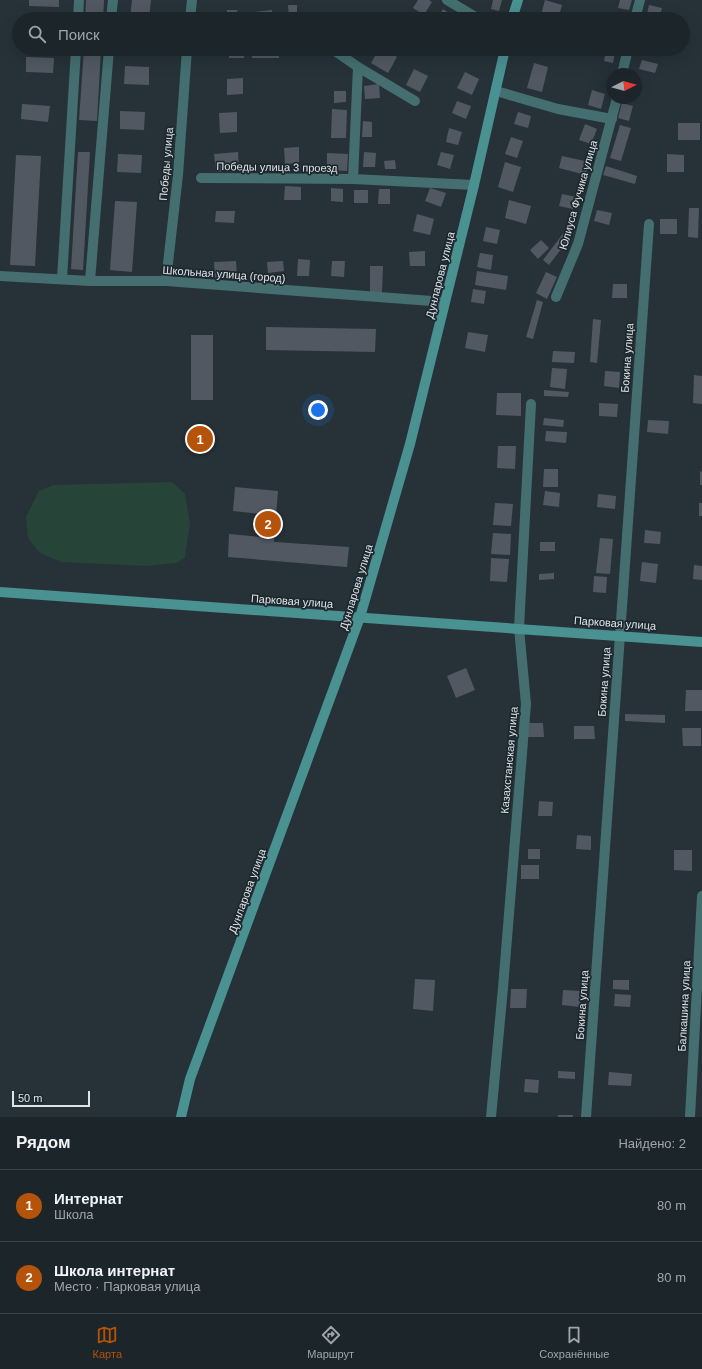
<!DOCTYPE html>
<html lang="ru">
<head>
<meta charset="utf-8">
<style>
  :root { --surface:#1c262a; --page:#252e32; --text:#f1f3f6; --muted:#a0a5a8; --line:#3a4347; --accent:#b45309 }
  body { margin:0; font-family:Helvetica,sans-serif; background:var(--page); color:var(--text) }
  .compass { position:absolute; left:606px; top:68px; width:36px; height:36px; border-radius:50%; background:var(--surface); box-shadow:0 4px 16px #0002; rotate:84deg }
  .scale { position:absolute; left:12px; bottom:10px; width:78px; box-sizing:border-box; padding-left:4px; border:2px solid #dde4e8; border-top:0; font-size:11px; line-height:14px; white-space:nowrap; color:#dde4e8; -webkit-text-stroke:3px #1d282e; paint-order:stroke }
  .you { position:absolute; left:318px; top:410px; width:14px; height:14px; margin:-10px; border:3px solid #fff; border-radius:50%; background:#1a73e8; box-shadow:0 0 0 6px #1a73e833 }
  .badge { display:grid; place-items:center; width:26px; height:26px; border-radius:50%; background:var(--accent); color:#fff; font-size:13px; font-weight:700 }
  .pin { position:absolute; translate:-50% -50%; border:2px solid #fff; box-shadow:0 1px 4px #0006 }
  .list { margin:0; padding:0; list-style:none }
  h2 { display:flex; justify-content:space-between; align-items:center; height:52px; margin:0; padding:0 16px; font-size:17px }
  h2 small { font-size:13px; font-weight:400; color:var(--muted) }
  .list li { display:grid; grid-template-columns:26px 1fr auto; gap:12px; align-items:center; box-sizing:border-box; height:72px; padding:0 16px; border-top:1px solid var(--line) }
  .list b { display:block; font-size:15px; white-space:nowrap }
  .list p { margin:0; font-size:13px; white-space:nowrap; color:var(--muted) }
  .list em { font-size:13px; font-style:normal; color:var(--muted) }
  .icon { flex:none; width:22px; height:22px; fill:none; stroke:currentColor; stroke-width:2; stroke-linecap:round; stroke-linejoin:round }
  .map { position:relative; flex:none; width:702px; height:1117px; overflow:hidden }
  .search { position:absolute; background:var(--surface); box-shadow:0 4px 16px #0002; left:12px; right:12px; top:12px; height:44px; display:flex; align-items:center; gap:10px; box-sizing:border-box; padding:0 14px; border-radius:22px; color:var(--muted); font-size:15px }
  .sheet { height:196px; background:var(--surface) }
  nav { display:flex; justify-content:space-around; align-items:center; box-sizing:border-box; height:56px; border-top:1px solid var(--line); background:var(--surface); font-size:11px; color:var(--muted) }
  nav a { display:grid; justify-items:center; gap:2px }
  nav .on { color:var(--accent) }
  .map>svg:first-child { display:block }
  .green { fill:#264437 }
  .building { fill:#515862 }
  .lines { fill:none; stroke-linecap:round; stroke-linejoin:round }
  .street { stroke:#446e6f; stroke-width:10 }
  .secondary { stroke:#4a9192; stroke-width:10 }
  .labels { text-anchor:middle; stroke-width:3.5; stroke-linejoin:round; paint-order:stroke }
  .street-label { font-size:11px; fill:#dde4e8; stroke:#1d282e }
</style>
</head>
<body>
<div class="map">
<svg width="702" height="1117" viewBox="0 0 702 1117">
  <rect width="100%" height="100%" fill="#263238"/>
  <path class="green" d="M172,482L185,494L190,523L185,558L176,563L146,566L61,562L40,553L28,538L26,517L39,491L53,485Z"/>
  <g class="building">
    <path d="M29,0H59V7L29,6Z"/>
    <path d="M86,0H104L103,19H85Z"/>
    <path d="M132,0H151L149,19H130Z"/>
    <path d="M418,0H429L432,2L424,15L413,8Z"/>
    <path d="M493,0H502L499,11L491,9Z"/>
    <path d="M545,0L562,5L558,19H540Z"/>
    <path d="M620,0H632L629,10L618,8Z"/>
    <path d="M288,5H297V19H289Z"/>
    <path d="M649,5L662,8L659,19H646Z"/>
    <path d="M443,9L458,19H437Z"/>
    <path d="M227,10H237L238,19H227Z"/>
    <path d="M272,10L273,19H256L255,12Z"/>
    <path d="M611,14L624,17V19H610Z"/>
    <path d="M84,49H101L97,121L79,120Z"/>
    <rect x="229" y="49" width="15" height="9"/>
    <rect x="252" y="49" width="27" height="9"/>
    <path d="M291,49H308L309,55L291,56Z"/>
    <path d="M379,49H383L397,57L388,73L371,63Z"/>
    <path d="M470,49H488L487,54Z"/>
    <path d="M606,50L615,52L613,63L604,61Z"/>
    <path d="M26,57L54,58L53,73L26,72Z"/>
    <path d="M642,60L658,64L655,73L639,69Z"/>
    <path d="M534,63L548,67L542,92L527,88Z"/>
    <path d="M125,66L149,67V85L124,84Z"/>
    <path d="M414,69L428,76L420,92L406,85Z"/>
    <path d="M465,72L479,79L472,95L457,88Z"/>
    <path d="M243,78V94L227,95V79Z"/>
    <path d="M379,84L380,98L365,99L364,86Z"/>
    <path d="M592,90L605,94L601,109L588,105Z"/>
    <path d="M334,91H346V102L334,103Z"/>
    <path d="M457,101L471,106L466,119L452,113Z"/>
    <path d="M622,103L633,106L629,121L618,118Z"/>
    <path d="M22,104L50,106L48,122L21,119Z"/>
    <path d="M332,109L347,110L346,138H331Z"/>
    <path d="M120,111L145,112L144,130L120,129Z"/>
    <path d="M237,112V132L220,133L219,113Z"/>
    <path d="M518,112L531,116L528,128L514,124Z"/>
    <path d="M363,121L372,122V137H362Z"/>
    <rect x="678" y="123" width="22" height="17"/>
    <path d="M585,124L597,129L591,144L579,140Z"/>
    <path d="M620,125L631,128L621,161L610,158Z"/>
    <path d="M449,128L462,132L458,145L446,142Z"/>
    <path d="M511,137L523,141L517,158L505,154Z"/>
    <path d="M299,147V163L285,164L284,148Z"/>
    <path d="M78,152H90L83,270L71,269Z"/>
    <path d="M238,152L239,169L216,172L214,154Z"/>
    <path d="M364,152L376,153L375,167H363Z"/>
    <path d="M441,152L454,155L450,169L437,165Z"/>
    <path d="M327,153L348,154L347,171L327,170Z"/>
    <path d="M118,154L142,155L141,173L117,172Z"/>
    <path d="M667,154L684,155V172H667Z"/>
    <path d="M16,155L41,156L35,266L10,265Z"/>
    <path d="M562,156L589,162L586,175L559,168Z"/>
    <path d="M395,160L396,169H385L384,161Z"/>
    <path d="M505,162L521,167L513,192L498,187Z"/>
    <path d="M606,166L637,176L635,184L603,175Z"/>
    <path d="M285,186L301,187V200H284Z"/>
    <path d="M331,188L343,189V202L331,201Z"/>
    <path d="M430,188L446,193L441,207L425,201Z"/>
    <path d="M379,189H390V204H378Z"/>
    <rect x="354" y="190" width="14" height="13"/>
    <path d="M562,194L576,197L573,209L559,206Z"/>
    <path d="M509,200L531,206L526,224L505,218Z"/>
    <path d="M115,201L137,202L132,272L110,270Z"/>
    <path d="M689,208H699L698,238L688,237Z"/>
    <path d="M597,210L612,213L609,225L594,221Z"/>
    <path d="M216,211H235L234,223L215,222Z"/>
    <path d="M417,214L434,219L430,235L413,231Z"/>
    <rect x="660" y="219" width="17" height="15"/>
    <path d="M486,227L500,230L497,244L483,241Z"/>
    <path d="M565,231L571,236L549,265L543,260Z"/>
    <path d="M541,240L549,248L538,259L530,250Z"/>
    <path d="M425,251V266H410L409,252Z"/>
    <path d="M480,253L493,255L491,270L477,267Z"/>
    <path d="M298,259L310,260L309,276H297Z"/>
    <path d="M236,261L237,277L215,278L214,262Z"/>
    <path d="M283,261L284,271L268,273L267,262Z"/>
    <path d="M332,261H345L344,277L331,276Z"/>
    <path d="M370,266H383L382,293H370Z"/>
    <path d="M477,271L508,276L506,290L475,285Z"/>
    <path d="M546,272L557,277L547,299L536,293Z"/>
    <path d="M613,284H627V298H612Z"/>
    <path d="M473,289L486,291L484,304L471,302Z"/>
    <path d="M537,300L543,302L533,339L526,337Z"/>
    <path d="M593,319L601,320L597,363L590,362Z"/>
    <path d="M266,327L376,329L375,352L266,350Z"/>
    <path d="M468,332L488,335L485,352L465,348Z"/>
    <rect x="191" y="335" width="22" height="65"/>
    <path d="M553,351L575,352L574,363L552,362Z"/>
    <path d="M552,368L567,369L565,389L550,387Z"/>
    <path d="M605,371L620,372L619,388L604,386Z"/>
    <path d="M694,375L702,376V404L693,403Z"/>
    <path d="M544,390L569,392L568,397L544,396Z"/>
    <path d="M497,393H521V416L496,415Z"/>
    <path d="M599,403L618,404L617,417L599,416Z"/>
    <path d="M544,418L564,420L563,427L543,425Z"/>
    <path d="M648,420L669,421L668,434L647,432Z"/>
    <path d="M546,431L567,432L566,443L545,441Z"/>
    <path d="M498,446H516L515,469L497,468Z"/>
    <path d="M544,469H558V487H543Z"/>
    <path d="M700,471L702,472V485H700Z"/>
    <path d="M235,487L278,491L274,542L349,547L347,567L228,557L229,534L260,537L262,514L233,511Z"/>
    <path d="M545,491L560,493L559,507L543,505Z"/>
    <path d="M598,494L616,496L615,509L597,507Z"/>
    <path d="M495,503L513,504L511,526L493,525Z"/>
    <rect x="699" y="503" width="3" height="13"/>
    <path d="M645,530L661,532L660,544L644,543Z"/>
    <path d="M493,533L511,534L510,555L491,554Z"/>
    <path d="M600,538L613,539L610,574L596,573Z"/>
    <rect x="540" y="542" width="15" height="9"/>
    <path d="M491,558L509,559L507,582L490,581Z"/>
    <path d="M642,562L658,564L656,583L640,581Z"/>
    <path d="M694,565L702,566V580L693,579Z"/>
    <path d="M554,573V579L539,580V574Z"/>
    <path d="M594,576L607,577L606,593L593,592Z"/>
    <path d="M466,668L475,690L456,698L447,676Z"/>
    <path d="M686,690H702V711H685Z"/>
    <path d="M625,714L665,715V723L625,721Z"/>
    <path d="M528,723H543L544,737H528Z"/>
    <path d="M574,726H594L595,739H574Z"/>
    <path d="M682,728H701V746H683Z"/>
    <path d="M539,801L553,802L552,816H538Z"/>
    <path d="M577,835L591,836V850L576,849Z"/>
    <rect x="528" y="849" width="12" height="10"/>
    <path d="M674,850H692V871L674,870Z"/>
    <rect x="521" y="865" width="18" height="14"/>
    <path d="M415,979L435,980L433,1011L413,1009Z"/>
    <path d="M613,980H629V990L613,989Z"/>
    <path d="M511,989H527L526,1008H510Z"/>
    <path d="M563,990L581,991L580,1007L562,1005Z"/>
    <path d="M615,994L631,995L630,1007L614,1006Z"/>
    <path d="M558,1071L575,1072V1079L558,1078Z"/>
    <path d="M609,1072L632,1074L631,1086L608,1085Z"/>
    <path d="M525,1079L539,1080L538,1093L524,1092Z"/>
    <rect x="558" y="1115" width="15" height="2"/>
  </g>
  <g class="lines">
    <g class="street">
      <path d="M447,0L479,19"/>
      <path d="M78,19L79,0"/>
      <path d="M111,19L113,0"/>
      <path d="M190,19L192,0"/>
      <path d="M635,19L640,0"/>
      <path d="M332,49L358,67L415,101"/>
      <path d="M622,74L628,49"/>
      <path d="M496,91L558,109L612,119"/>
      <path d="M201,178L353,179L474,185"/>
      <path d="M353,179L358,67"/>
      <path d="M0,276L90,281H166L445,302"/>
      <path d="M62,279L76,49"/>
      <path d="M90,281L109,49"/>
      <path d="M166,281L178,175L187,49"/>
      <path d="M556,297L578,244L617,98"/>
      <path d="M491,1117L503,988L526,704L519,628L531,404"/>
      <path d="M586,1117L649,224"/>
      <path d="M690,1117L702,896"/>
    </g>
    <g class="secondary">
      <path d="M512,19L518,0"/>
      <path d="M0,592L702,642"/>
      <path d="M181,1117L190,1079L360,617L410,444L474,185L505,49"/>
    </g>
  </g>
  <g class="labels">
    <g class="street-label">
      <text transform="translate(166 164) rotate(-85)" y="4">Победы улица</text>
      <text transform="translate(277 167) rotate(1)" y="4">Победы улица 3 проезд</text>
      <text transform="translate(578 195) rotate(-74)" y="4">Юлиуса Фучика улица</text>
      <text transform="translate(224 274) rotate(4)" y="4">Школьная улица (город)</text>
      <text transform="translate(440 275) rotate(-76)" y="4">Дунларова улица</text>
      <text transform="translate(627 358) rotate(-86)" y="4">Бокина улица</text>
      <text transform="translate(356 587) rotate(-73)" y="4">Дунларова улица</text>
      <text transform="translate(292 601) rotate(4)" y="4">Парковая улица</text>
      <text transform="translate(615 623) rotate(4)" y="4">Парковая улица</text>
      <text transform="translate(604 682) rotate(-86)" y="4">Бокина улица</text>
      <text transform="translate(509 760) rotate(-85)" y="4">Казахстанская улица</text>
      <text transform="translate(247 891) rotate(-70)" y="4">Дунларова улица</text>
      <text transform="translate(582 1005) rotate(-86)" y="4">Бокина улица</text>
      <text transform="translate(684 1006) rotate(-87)" y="4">Балкашина улица</text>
    </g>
  </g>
</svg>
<svg class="compass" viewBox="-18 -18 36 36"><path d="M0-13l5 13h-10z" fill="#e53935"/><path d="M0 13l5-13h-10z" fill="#a0a5a8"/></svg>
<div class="scale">50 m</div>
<div class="you"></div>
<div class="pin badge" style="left:200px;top:439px">1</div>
<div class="pin badge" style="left:268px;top:524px">2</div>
<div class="search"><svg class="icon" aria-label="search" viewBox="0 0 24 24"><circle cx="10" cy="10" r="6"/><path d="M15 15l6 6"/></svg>Поиск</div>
</div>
<section class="sheet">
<h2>Рядом<small>Найдено: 2</small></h2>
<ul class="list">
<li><span class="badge">1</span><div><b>Интернат</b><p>Школа</p></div><em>80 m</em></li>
<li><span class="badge">2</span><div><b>Школа интернат</b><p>Место · Парковая улица</p></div><em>80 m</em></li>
</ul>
</section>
<nav>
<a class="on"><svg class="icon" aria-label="map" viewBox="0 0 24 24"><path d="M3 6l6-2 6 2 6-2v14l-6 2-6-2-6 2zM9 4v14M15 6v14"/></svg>Карта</a>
<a><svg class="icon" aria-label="directions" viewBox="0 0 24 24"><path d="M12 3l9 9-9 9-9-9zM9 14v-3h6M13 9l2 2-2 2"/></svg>Маршрут</a>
<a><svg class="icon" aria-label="saved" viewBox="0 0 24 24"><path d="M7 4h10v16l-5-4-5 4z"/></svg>Сохранённые</a>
</nav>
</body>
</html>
